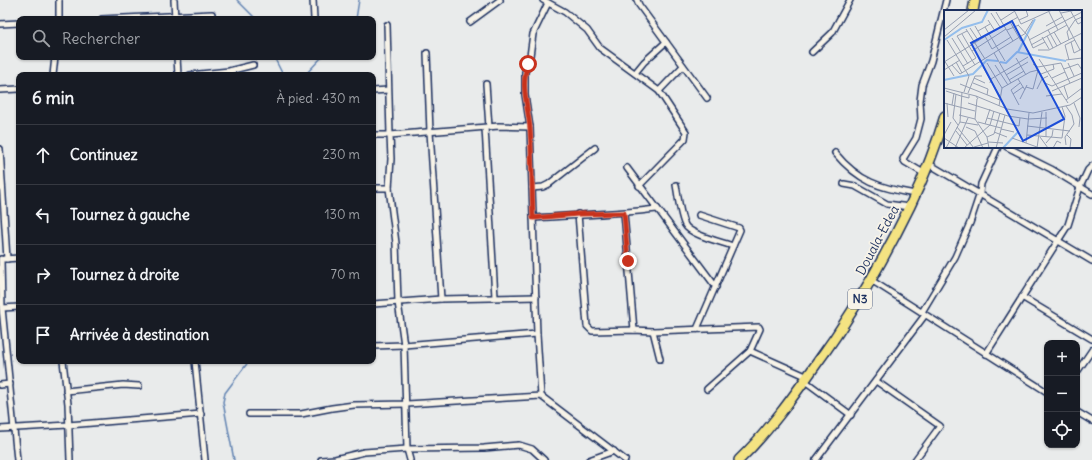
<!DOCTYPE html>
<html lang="fr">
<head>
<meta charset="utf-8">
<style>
  :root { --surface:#171b24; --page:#242831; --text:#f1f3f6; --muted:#9ea1a6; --line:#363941 }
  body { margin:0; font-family:Delius,sans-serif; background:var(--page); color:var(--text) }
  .controls { position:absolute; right:12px; bottom:12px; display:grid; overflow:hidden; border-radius:8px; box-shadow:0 1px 3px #0004 }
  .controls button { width:36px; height:36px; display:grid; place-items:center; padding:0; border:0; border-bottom:1px solid var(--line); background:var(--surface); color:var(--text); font:20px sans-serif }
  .stop { position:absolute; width:12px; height:12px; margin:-9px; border:3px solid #c8321e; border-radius:50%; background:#fff }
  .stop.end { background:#c8321e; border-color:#fff; box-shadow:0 1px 4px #0008 }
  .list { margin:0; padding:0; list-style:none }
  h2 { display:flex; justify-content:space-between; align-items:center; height:52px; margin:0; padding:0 16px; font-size:17px }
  h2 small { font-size:13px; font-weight:400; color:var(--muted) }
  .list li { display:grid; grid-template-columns:26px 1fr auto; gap:12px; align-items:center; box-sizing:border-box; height:60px; padding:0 16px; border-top:1px solid var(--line) }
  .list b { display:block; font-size:15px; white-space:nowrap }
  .list em { font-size:13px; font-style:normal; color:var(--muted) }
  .icon { flex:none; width:22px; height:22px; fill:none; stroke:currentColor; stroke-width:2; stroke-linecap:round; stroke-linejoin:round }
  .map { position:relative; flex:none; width:1092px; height:460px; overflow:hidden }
  .search { position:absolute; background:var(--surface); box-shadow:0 1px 3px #0004; left:16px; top:16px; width:360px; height:44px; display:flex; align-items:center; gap:10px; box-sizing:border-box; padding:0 14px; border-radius:8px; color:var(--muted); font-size:15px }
  .panel { position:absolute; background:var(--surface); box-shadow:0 1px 3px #0004; left:16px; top:72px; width:360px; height:292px; border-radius:8px }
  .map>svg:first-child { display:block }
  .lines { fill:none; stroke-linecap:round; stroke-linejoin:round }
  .stream { stroke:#6485b3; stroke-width:1.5 }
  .street-casing { stroke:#1b2f5e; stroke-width:8 }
  .highway-casing { stroke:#1b2f5e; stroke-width:12 }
  .street { stroke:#f7f3e8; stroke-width:5 }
  .highway { stroke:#f4e382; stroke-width:9 }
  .route { stroke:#c8321e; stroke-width:5 }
  .labels { text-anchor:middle; stroke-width:3.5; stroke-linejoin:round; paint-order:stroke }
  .shield { fill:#f7f3e8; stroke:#5d6a87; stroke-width:1 }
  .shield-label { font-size:12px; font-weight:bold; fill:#1b2f5e }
  .street-label { font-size:13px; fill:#1b2f5e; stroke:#f7f3e8 }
  .inset-river { fill:none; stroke:#94beec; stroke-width:2 }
  .inset-road { fill:none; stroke:#97a0b3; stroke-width:1 }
  .view { fill:#1d4ed8; fill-opacity:0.15; stroke:#1d4ed8; stroke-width:2 }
  .inset-edge { fill:none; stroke:#1b2f5e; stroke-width:2 }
</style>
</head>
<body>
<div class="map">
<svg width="1092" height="460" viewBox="0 0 1092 460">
  <rect width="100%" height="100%" fill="#e9ebeb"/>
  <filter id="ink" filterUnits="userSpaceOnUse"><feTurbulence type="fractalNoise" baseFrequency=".025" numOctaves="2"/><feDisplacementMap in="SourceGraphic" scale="8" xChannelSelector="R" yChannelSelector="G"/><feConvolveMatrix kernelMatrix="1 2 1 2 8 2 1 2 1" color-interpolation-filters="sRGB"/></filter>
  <g filter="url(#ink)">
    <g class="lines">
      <g class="stream">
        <path d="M237,0L256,19"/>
        <path d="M356,19L359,0"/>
        <path d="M274,57L283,75"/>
        <path d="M305,75L322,57"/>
        <path d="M234,460L223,402L225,393L249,361"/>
      </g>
      <defs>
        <g id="street">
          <path d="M174,0L175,19"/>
          <path d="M313,0L314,19"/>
          <path d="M543,0L565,12L587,30L600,48L659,91L686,132L685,139L639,186"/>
          <path d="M637,0L639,5L707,98"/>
          <path d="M59,19V0"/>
          <path d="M102,19L212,14"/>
          <path d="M470,22L500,0"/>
          <path d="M0,24L19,23"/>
          <path d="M387,25L390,135L391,159L389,188L396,243L398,302L404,345L407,449L410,460"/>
          <path d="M812,52L832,33L850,0"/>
          <path d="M427,53L430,132L441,299"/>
          <path d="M177,57L178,75"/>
          <path d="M635,73L644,62L666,42"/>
          <path d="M53,75L55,57"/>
          <path d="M190,75L229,71L253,65"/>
          <path d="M486,84L489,127"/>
          <path d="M0,90L19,89"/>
          <path d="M373,91L388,90"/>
          <path d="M659,91L683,66"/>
          <path d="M485,128L495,297"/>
          <path d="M373,135H390L499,126L530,127"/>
          <path d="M1007,147L1051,169L1092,194"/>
          <path d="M0,149L7,259"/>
          <path d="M835,153C859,182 880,188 915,194"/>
          <path d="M929,164L1092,261"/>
          <path d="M627,168L716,287"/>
          <path d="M925,174L905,162L903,159L916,138L921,119L920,101L922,85L931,61L946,0"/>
          <path d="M844,184L855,186L887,204L909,207"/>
          <path d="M676,185C678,195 680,216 685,225C690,235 722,242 733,246"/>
          <path d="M373,188H389"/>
          <path d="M532,188L543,187L549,184L595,148"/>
          <path d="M624,213L634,330"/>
          <path d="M578,214L587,326L592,331L634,330L653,331L759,327L760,329L750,351L707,389"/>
          <path d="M533,218C574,215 616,214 657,209"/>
          <path d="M1,259L2,308L17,460"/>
          <path d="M4,259L19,258"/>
          <path d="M871,280L1047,392"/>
          <path d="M1022,297L1092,339"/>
          <path d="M373,304L441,299L536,297"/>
          <path d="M2,308L19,307"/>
          <path d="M922,312L955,257L970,223L980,193L981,184L998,147"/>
          <path d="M697,329L740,230L739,228L699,215"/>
          <path d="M653,331L660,359"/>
          <path d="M373,346L404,345L537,334"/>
          <path d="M750,351L808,377"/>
          <path d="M986,354L1068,225L1080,187L1088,170L1092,166"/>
          <path d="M63,361L68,404L70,460"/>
          <path d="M195,361L205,460"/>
          <path d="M1077,372L1092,350"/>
          <path d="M805,381L851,415"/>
          <path d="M876,381L940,426L915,460"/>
          <path d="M0,385L10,384"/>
          <path d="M66,391L123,385L139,386"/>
          <path d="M541,396L537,334L530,127L525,95V72L530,56L533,34L548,3"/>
          <path d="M1077,412L1092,421"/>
          <path d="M249,414H301L332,408L354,405L407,404L541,396L625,460"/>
          <path d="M0,429L68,425L201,414"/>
          <path d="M321,460L335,459L364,452L407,449L484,448L519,445L532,449L544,460"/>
          <path d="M589,460L614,451"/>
          <path d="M816,460L925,315"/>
        </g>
        <g id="highway">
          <path d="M973,11L975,0"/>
          <path d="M739,460C769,431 793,397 817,363C853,314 883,261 910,206C924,177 936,147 945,116"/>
        </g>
      </defs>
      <use href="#street" class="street-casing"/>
      <use href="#highway" class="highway-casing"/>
      <use href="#street" class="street"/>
      <use href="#highway" class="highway"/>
    </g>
  </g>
  <g class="lines" filter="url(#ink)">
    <path class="route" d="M528,64C520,85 528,106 530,128C532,158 532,188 533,218L578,214L624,213L628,261"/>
  </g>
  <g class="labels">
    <rect class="shield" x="848" y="289" width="24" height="20" rx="3"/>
    <g class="shield-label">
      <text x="860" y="303">N3</text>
    </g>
    <g class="street-label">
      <text transform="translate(877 240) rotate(-62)" y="5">Douala-Edea</text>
    </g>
  </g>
  <g transform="translate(944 10)">
    <rect width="138" height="138" fill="#e9ebeb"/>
    <path class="inset-river" d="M0,30L18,18L38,12L44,0M74,42L91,9M56,52L62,53L73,42L122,51M0,70L29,64L43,50L54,51M59,138L74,122"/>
    <path class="inset-road" d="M70,0L77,14L108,0M115,0L136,40M126,0L134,14L138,12M52,2L69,31M105,2L114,20M47,3L56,17M117,3L132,0M44,10L51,21M57,10L71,1M75,10L84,6L82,0M66,12L77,31M74,15L84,26L89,38L101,32M31,16L38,28M102,16L118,7M41,17L61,51M26,18L34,30M22,19L41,49M0,20L25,0M63,20L75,15M104,20L113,36M23,21L13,26L31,55M34,21L46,14M110,22L117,34M81,23L89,10M18,24L32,48L19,56M45,24L74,7M41,26L48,39L67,27M103,26L109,38M0,27L32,0M98,27L105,39M8,28L24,54M3,30L25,66L20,82M85,30L138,2M125,30L123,22L131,10L138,7M127,32L130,43L138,39M87,35L123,15M94,40H105L138,23M28,41L62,19M50,43L67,73M72,48L82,65M95,49L124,93M0,50L10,66M122,50L138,48M125,50L121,35L131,30M0,52L45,24M12,52L18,63M43,53L58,78L55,96M124,53L130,66M89,54L94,57L117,53L126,73M8,55L16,64L82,23M51,55L64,75M39,57L57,88M120,59L134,54L138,60M0,60L16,50M97,64L110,59L109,54M62,65L84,52M30,68L41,73M108,68L121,62M74,69L81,80M65,70L80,61M29,73L44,79L43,85M46,73L47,69L84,47M101,73L108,76L138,63M16,74L56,90M120,76L124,88M82,77L89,79L94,60M0,78L32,86M58,78L86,62L94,60M93,79L98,69L104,66M2,81L17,86L25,88V85M108,81L138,68M24,83L31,66H38M12,84L9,108L14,115M69,84L79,77M102,86L118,84M33,89L31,109L43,127L45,138M34,89L32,86L63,99L89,103L126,95L138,87M76,89L83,75M122,90L138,78M0,93L31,101M3,93L4,107M24,93L64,106L84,109M130,93L136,108L135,117M8,95L10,83M75,95L67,80L76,73M122,96L128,105L130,114L121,127L122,135M102,102V127M15,105L31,109M43,108L75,116L76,108M84,109L103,108M16,112L34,115M34,112L57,118M41,114L46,99M83,116L126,121M13,117L30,138M22,117L31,121L39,138M57,119L70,122M12,121L23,135M50,122L63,127M0,125L7,112M83,125L118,128L121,106L118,97M123,125L127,129L126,138M43,127L50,124L56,103M96,127L104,138M0,128L15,138M68,128L93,137M44,132L59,133M82,133L85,103M102,133L108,126L109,120M30,137L44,133M2,138L16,112L18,82M11,138L24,108M20,138L46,115L50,101M52,138L61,105M93,138L98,102M109,138L113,131L117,133"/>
    <path class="view" d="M68,11L120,109L79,131L27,33Z"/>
    <rect width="138" height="138" class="inset-edge"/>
  </g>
</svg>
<div class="controls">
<button>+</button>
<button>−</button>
<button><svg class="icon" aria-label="locate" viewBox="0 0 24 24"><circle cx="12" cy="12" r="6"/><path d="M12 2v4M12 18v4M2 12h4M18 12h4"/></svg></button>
</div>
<div class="stop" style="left:528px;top:64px"></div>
<div class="stop end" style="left:628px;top:261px"></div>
<div class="search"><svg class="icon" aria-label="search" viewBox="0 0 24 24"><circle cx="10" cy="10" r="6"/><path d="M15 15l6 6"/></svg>Rechercher</div>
<section class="panel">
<h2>6 min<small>À pied · 430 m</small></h2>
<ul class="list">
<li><svg class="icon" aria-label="ahead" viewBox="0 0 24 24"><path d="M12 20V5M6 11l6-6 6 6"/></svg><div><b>Continuez</b></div><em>230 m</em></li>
<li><svg class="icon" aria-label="left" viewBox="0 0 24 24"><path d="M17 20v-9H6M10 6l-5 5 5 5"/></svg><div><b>Tournez à gauche</b></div><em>130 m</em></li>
<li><svg class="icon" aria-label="right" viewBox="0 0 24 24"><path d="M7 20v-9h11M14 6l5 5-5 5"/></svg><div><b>Tournez à droite</b></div><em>70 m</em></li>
<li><svg class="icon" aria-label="arrive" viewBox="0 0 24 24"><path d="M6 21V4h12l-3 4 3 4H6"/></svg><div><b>Arrivée à destination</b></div></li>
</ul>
</section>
</div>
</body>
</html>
